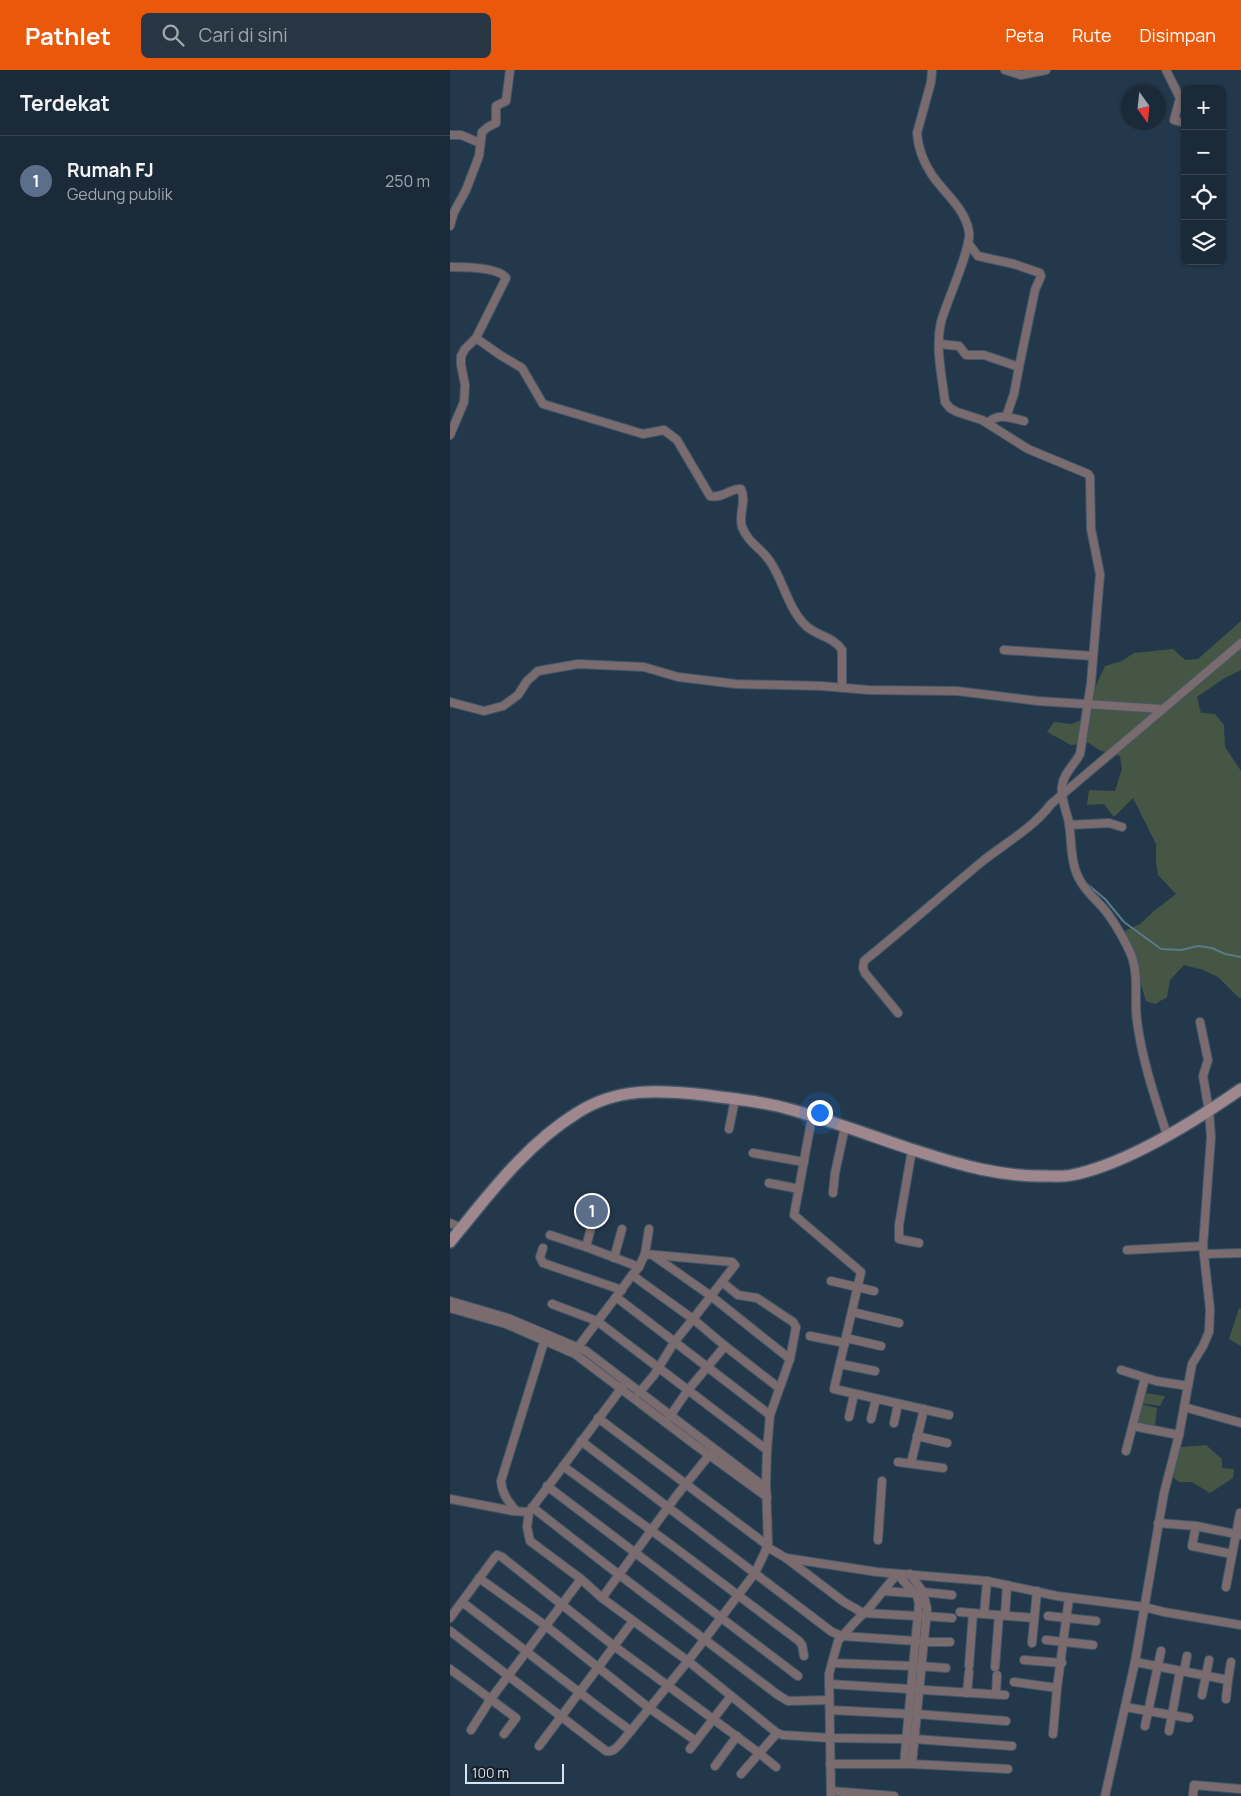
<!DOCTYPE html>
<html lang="id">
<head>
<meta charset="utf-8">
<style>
  :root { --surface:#1b2a38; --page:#283643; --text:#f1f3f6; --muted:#a0a7ae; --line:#394653; --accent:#ea580c }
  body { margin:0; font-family:Manrope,sans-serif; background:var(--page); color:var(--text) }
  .controls { position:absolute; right:15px; top:15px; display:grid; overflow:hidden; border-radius:8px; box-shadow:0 1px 4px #0004 }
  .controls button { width:45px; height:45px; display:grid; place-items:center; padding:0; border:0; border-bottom:1px solid var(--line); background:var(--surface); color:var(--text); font:25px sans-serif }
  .compass { position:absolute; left:671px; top:15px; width:45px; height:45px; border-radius:50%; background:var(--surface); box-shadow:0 1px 4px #0004; rotate:165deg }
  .scale { position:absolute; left:15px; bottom:12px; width:99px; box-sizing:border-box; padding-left:5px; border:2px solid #d7e3ef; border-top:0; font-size:14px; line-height:18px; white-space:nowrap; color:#d7e3ef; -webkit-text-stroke:4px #161e27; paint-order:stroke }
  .you { position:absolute; left:369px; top:1042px; width:18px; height:18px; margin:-12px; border:4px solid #fff; border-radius:50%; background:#1a73e8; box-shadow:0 0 0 8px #1a73e833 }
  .badge { display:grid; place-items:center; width:32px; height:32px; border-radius:50%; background:var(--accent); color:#fff; font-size:16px; font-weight:700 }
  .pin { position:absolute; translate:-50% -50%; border:2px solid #fff; box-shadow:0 1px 5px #0006 }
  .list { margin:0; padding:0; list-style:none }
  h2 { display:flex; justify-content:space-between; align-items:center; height:65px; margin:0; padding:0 20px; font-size:21px }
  h2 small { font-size:16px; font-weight:400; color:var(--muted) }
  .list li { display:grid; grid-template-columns:32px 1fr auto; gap:15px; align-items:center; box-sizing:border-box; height:90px; padding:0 20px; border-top:1px solid var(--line) }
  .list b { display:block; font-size:19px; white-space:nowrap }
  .list p { margin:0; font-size:16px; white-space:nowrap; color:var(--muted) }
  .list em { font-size:16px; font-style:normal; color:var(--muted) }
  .icon { flex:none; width:28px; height:28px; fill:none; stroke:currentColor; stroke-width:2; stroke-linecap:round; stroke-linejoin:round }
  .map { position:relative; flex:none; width:791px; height:1726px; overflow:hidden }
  header { display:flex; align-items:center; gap:30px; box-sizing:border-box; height:70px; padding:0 25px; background:var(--accent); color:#fff }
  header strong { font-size:24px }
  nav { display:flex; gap:28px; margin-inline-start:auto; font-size:18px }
  .search { width:350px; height:45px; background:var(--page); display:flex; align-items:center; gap:12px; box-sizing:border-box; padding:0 18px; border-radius:8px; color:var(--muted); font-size:19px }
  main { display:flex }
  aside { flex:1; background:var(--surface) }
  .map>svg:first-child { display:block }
  .green { fill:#455744 }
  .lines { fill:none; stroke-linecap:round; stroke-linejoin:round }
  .stream { stroke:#587b88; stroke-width:2 }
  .minor-casing { stroke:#445769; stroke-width:10 }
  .secondary-casing { stroke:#445769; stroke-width:14 }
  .minor { stroke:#796b6e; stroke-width:8 }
  .secondary { stroke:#9f888d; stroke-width:11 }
</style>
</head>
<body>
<header>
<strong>Pathlet</strong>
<div class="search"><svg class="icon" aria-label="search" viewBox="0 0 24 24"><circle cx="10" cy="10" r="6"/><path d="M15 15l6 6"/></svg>Cari di sini</div>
<nav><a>Peta</a><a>Rute</a><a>Disimpan</a></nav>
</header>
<main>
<aside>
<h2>Terdekat<small></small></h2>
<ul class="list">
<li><span class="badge" style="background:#5c6f8a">1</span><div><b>Rumah FJ</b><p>Gedung publik</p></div><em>250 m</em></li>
</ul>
</aside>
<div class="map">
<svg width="791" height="1726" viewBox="0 0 791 1726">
  <rect width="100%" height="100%" fill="#24384b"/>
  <g class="green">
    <path d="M791,551V600L773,609L747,627L751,643L765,644L774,655L775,677L791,701V928H789L768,907L753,900L734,895L720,910L717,927L705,934L696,931L675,861L690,854L704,841L726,824L708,805L706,792V774L683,728L664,747L654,734L637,735L639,720L665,721L672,699L670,686L649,680L639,673L621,675L597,662L604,652L621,654L635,649L645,618L655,596L672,591L684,583L723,579L735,590L748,589Z"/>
    <path d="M789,1238L791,1239V1276L779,1269Z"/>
    <path d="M694,1323L715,1326L710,1336L690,1333Z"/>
    <path d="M690,1334L707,1338L705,1356L688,1353Z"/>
    <path d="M756,1375L772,1389V1398L784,1399L783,1408L760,1423L742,1412H729L723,1407C727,1394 724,1390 731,1377Z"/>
  </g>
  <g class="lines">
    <path class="stream" d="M636,813L655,829L674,852L711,879L731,880L748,876L762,878L775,884L791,887"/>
    <defs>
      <g id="minor">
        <path d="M482,0L481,12L467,63C468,78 474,93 482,105C495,124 515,138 519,162C522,177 496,233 491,252C485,278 492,306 495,332L500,338L507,342L532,350L578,379L638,404L640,407L641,459L650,504L641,613L630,684C625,694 613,704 612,716C610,728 617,742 619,753C622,773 620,795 631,812C638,824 650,833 658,844C666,855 677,874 682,887C689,907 684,930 687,951C692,990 705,1028 717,1065"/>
        <path d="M555,0L571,5L596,0"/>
        <path d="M716,0L730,28L724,50L735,53"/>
        <path d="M0,65H11L30,73"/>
        <path d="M0,156L4,142L16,120L29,86L32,62L38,57L46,53V36L56,31L60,0"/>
        <path d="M518,173L528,186L564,194L590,203L591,206L585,220L569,297"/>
        <path d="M0,197C13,197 49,197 56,208L26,268L15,279L11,286V295L15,315L14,332L0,365"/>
        <path d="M26,268L50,285L72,298L93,334L193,364L214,360L227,370L260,426C273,429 280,418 291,419C297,431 288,445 292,457C299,474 310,477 319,490C333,509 337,536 354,554C365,566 383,566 392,580V618"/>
        <path d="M489,274L509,276L516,285H534L569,297L564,324L556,347"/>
        <path d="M538,353C547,342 562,348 574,351"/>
        <path d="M554,580L643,586"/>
        <path d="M0,632L34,641L53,636L68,625L77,611L88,601L128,594L194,597L228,607L286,614L372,616L419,620L507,621L588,631L713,639"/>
        <path d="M619,755L659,753L672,757"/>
        <path d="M448,943L415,903L413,898L414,891C455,858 494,823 534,790C557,772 584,757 601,734L791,573"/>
        <path d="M362,1047L344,1145L411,1202L384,1319L499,1345"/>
        <path d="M279,1059L285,1029"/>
        <path d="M462,1080L449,1155V1169L469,1173"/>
        <path d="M303,1083L354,1092"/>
        <path d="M319,1113L349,1119"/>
        <path d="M383,1123L385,1103L395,1057"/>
        <path d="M0,1153L12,1158"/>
        <path d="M100,1165L139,1178L189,1197"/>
        <path d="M136,1177L143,1150"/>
        <path d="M93,1178L90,1187L93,1193L172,1220"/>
        <path d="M677,1180L753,1176"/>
        <path d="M195,1184L199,1159"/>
        <path d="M755,1184L791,1183"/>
        <path d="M204,1186L261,1226L340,1289"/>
        <path d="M164,1188L172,1159"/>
        <path d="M381,1211L424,1221"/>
        <path d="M166,1227L182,1205L243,1249L285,1195L282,1192L195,1184L189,1197L182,1205"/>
        <path d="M0,1231L58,1248L136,1281L316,1418"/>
        <path d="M102,1234L147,1251L317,1380"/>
        <path d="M0,1238L56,1254L125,1284L244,1374L317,1427"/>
        <path d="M402,1242L449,1253"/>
        <path d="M360,1266L395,1273"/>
        <path d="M396,1268L431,1276"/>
        <path d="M275,1276L329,1318"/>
        <path d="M125,1281L166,1227L320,1345"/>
        <path d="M390,1294L425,1301"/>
        <path d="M671,1300L706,1311L738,1316"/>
        <path d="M176,1312L79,1442L77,1457L80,1471L131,1509L152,1528L238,1591L305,1503L315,1482L318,1473L316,1413L317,1380L320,1345L340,1289L346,1257L343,1252L307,1228L288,1225L272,1212"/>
        <path d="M189,1323L204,1305L225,1271L243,1249L275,1276L238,1320L218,1349"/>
        <path d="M734,1337L791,1353"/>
        <path d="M399,1347L404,1324"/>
        <path d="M148,1348L317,1475"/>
        <path d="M421,1349L426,1329"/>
        <path d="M444,1353L448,1334"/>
        <path d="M683,1356L729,1365"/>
        <path d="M467,1366L497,1373"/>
        <path d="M131,1371L382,1562L392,1566L466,1571"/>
        <path d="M676,1381L695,1308"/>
        <path d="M448,1392L493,1398"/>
        <path d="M461,1393L474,1339"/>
        <path d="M113,1396L224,1477L349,1571L352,1575L354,1586"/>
        <path d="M97,1416L348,1606"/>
        <path d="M0,1429L63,1441L79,1442"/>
        <path d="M82,1437L159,1497L328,1625L338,1631L379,1630"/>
        <path d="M66,1441C58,1431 52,1424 51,1411L94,1272"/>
        <path d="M708,1453L746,1456L791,1465"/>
        <path d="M746,1456L742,1476L782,1484"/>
        <path d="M428,1470L432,1411"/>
        <path d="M317,1477L336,1488L394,1532L413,1543L468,1546"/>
        <path d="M336,1488L427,1502L537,1511L607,1526L694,1537L714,1542L791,1555"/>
        <path d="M460,1504L473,1522L477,1539L462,1694"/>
        <path d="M29,1508L96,1556L199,1638L246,1671"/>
        <path d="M776,1517L790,1443"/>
        <path d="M433,1521L461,1523"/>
        <path d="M473,1522L502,1525"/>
        <path d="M152,1528L227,1425L261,1383"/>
        <path d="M12,1532C69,1575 123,1619 181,1661"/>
        <path d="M510,1542L584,1548"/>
        <path d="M534,1544L537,1511"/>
        <path d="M555,1545L557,1515"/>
        <path d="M475,1546L502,1548"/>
        <path d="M598,1546L646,1551"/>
        <path d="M0,1548L45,1487L47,1485L52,1487L164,1576L309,1683L326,1697"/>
        <path d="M0,1561L156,1681C163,1682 165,1679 170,1674L238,1591L327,1663L333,1665L380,1668L456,1669"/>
        <path d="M596,1570L643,1575"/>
        <path d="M473,1572H500"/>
        <path d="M582,1573L587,1521"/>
        <path d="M574,1590L612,1593"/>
        <path d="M685,1592L778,1610L776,1629"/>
        <path d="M382,1593L463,1596"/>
        <path d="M470,1596L496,1598"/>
        <path d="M519,1596L523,1543"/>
        <path d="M545,1597L549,1545"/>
        <path d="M0,1599L66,1648L54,1664"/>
        <path d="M734,1601L737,1586"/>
        <path d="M778,1610L781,1592"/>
        <path d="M564,1612L607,1618"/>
        <path d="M379,1614L555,1625"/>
        <path d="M517,1623L519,1602"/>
        <path d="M546,1624L547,1605"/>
        <path d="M752,1625L759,1590"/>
        <path d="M675,1637L739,1648"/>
        <path d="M380,1640L459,1644"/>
        <path d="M466,1644L556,1651"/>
        <path d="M695,1656L711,1581"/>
        <path d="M21,1660L40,1630L131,1509"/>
        <path d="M719,1661L730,1601"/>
        <path d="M603,1664L607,1618L619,1528"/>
        <path d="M464,1669L562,1676"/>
        <path d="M89,1676L183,1551"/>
        <path d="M240,1679L281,1626"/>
        <path d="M380,1694H462L558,1699"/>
        <path d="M265,1696L287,1666"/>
        <path d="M291,1704L327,1663"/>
        <path d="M381,1721L444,1726"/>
        <path d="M381,1726L379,1604L388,1571L403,1554L420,1537L447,1504L467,1526L469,1533L454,1694"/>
        <path d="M655,1726L685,1592L714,1423L729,1365L742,1294L753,1276L759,1262L760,1239L753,1176L761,1067L759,1041L753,1006L758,990L750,952"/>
        <path d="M743,1726L744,1715L791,1719"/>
      </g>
      <path id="secondary" d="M0,1172C38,1126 75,1075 127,1043C167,1017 210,1020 255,1025C283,1029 312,1031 339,1039C383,1051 426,1068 470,1082C510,1095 552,1107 595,1106C604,1106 613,1107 622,1105C677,1094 745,1051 791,1019"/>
    </defs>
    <use href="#minor" class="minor-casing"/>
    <use href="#secondary" class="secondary-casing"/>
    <use href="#minor" class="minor"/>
    <use href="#secondary" class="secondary"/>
  </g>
</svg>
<div class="controls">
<button>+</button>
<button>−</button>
<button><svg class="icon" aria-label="locate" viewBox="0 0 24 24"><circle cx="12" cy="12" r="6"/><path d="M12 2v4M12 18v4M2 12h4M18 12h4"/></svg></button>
<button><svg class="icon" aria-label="layers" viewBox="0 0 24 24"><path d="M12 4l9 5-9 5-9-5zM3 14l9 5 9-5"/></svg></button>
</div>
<svg class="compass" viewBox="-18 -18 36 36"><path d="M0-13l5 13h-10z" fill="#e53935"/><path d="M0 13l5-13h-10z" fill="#a0a7ae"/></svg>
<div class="scale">100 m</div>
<div class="you"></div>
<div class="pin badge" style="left:142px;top:1141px;background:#5c6f8a">1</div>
</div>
</main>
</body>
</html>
